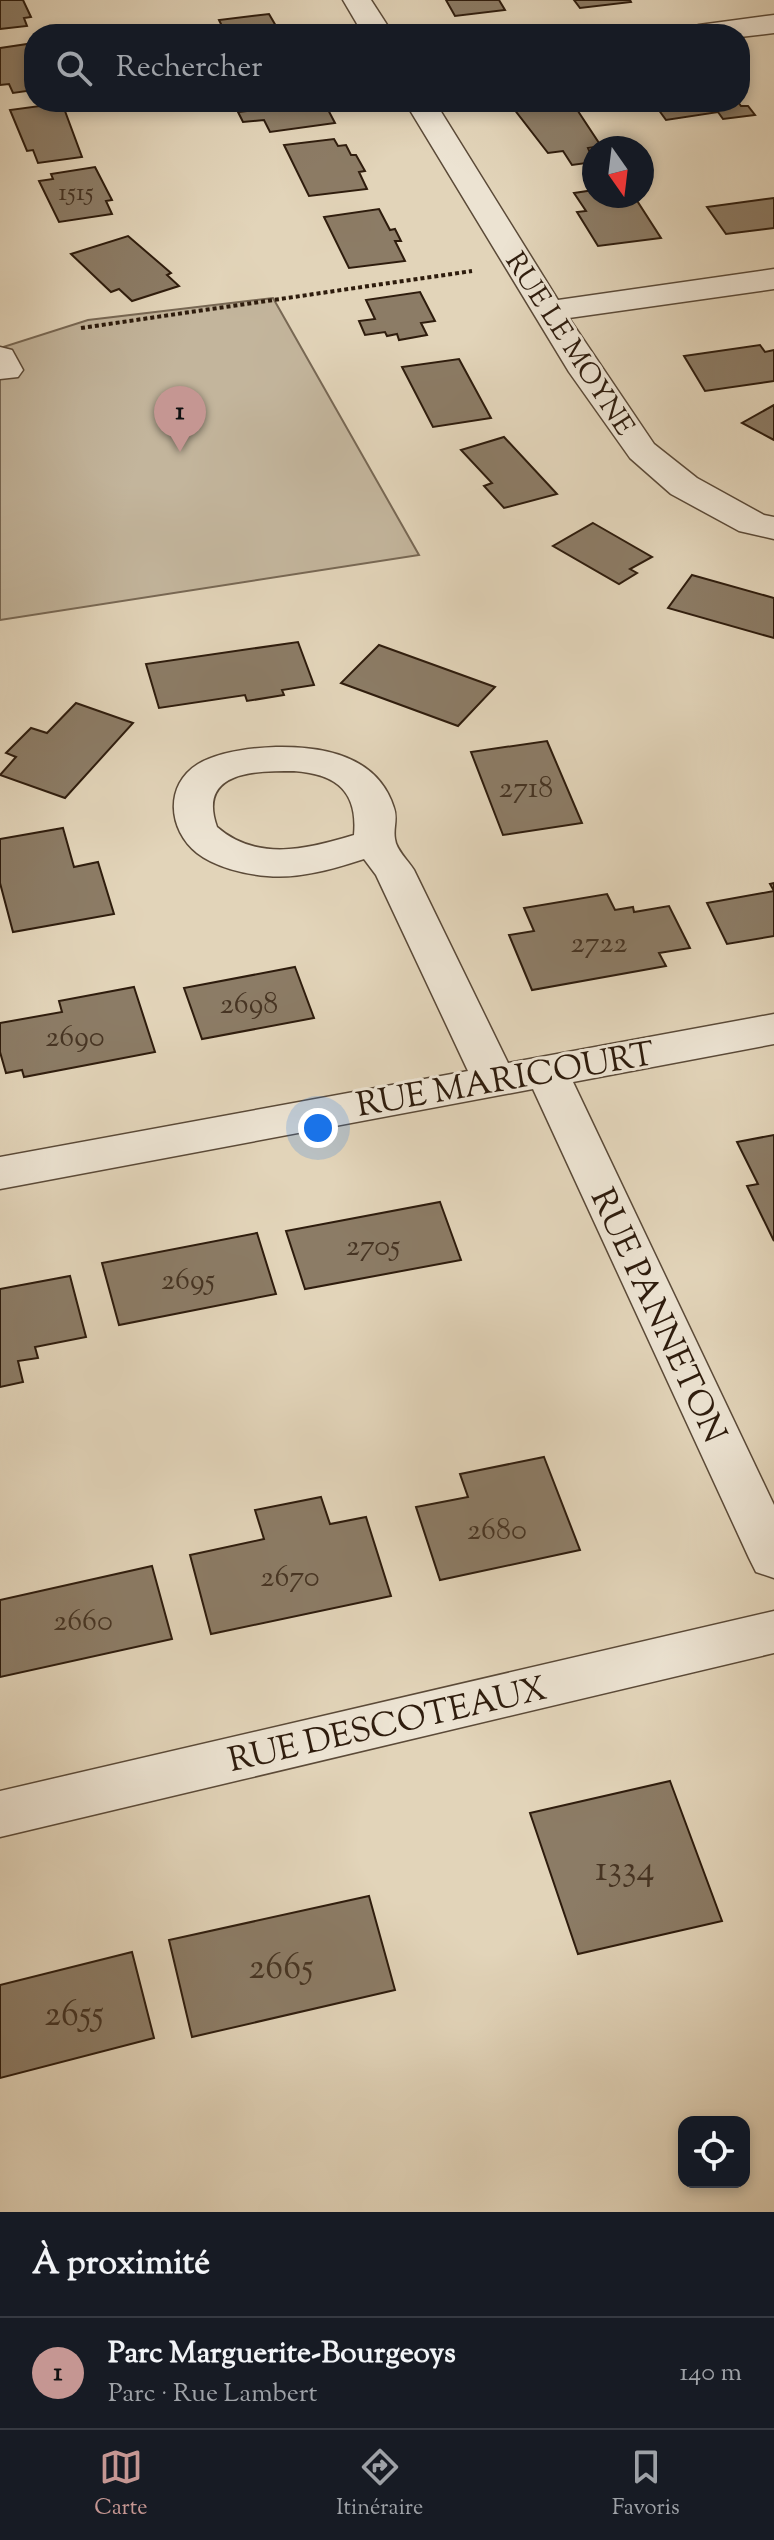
<!DOCTYPE html>
<html lang="fr">
<head>
<meta charset="utf-8">
<style>
  :root { --surface:#171b24; --page:#242831; --text:#f1f3f6; --muted:#9ea1a6; --line:#363941; --accent:#c59692 }
  body { margin:0; font-family:"Sorts Mill Goudy",serif; background:var(--page); color:var(--text) }
  .controls { position:absolute; right:24px; bottom:24px; display:grid; overflow:hidden; border-radius:16px; box-shadow:0 4px 12px #0003 }
  .controls button { width:72px; height:72px; display:grid; place-items:center; padding:0; border:0; border-bottom:2px solid var(--line); background:var(--surface); color:var(--text); font:40px sans-serif }
  .compass { position:absolute; left:582px; top:136px; width:72px; height:72px; border-radius:50%; background:var(--surface); box-shadow:0 4px 12px #0003; rotate:166deg }
  .you { position:absolute; left:318px; top:1128px; width:28px; height:28px; margin:-20px; border:6px solid #fff; border-radius:50%; background:#1a73e8; box-shadow:0 0 0 12px #1a73e833 }
  .badge { display:grid; place-items:center; width:52px; height:52px; border-radius:50%; background:var(--accent); color:#111; font-size:26px; font-weight:700 }
  .pin { position:absolute; translate:-50% -66px; filter:drop-shadow(0 2px 4px #0008) }
  .pin::after { content:''; position:absolute; top:42px; width:28px; height:24px; background:inherit; clip-path:polygon(0 0,100% 0,50% 100%) }
  .list { margin:0; padding:0; list-style:none }
  h2 { display:flex; justify-content:space-between; align-items:center; height:104px; margin:0; padding:0 32px; font-size:34px }
  h2 small { font-size:26px; font-weight:400; color:var(--muted) }
  .list li { display:grid; grid-template-columns:52px 1fr auto; gap:24px; align-items:center; box-sizing:border-box; height:112px; padding:0 32px; border-top:2px solid var(--line) }
  .list b { display:block; font-size:30px; white-space:nowrap }
  .list p { margin:0; font-size:26px; white-space:nowrap; color:var(--muted) }
  .list em { font-size:26px; font-style:normal; color:var(--muted) }
  .icon { flex:none; width:44px; height:44px; fill:none; stroke:currentColor; stroke-width:2; stroke-linecap:round; stroke-linejoin:round }
  .map { position:relative; flex:none; width:774px; height:2212px; overflow:hidden }
  .search { position:absolute; background:var(--surface); box-shadow:0 4px 12px #0003; left:24px; right:24px; top:24px; height:88px; display:flex; align-items:center; gap:20px; box-sizing:border-box; padding:0 28px; border-radius:32px; color:var(--muted); font-size:30px }
  .sheet { height:216px; background:var(--surface) }
  nav { display:flex; justify-content:space-around; align-items:center; box-sizing:border-box; height:112px; border-top:2px solid var(--line); background:var(--surface); font-size:22px; color:var(--muted) }
  nav a { display:grid; justify-items:center; gap:4px }
  nav .on { color:var(--accent) }
  .map>svg:first-child { display:block }
  .green { fill:#c3b59c; stroke:#786854; stroke-width:2 }
  .building { fill:#8c7c66; stroke:#2e1c0d; stroke-width:2 }
  .lines { fill:none; stroke-linecap:round; stroke-linejoin:round }
  .street-casing { stroke:#5b4a38; stroke-width:3 }
  .path { stroke:#2e1c0d; stroke-width:4; stroke-dasharray:4 3; stroke-linecap:butt }
  .street { fill:#ece3d2; fill-rule:evenodd }
  .labels { text-anchor:middle; stroke-width:6; stroke-linejoin:round; paint-order:stroke }
  .far-number-label { font-size:26px; fill:#463423 }
  .far-street-label { font-size:28px; fill:#2e1c0d; stroke:#ece3d2 }
  .number-label { font-size:30px; fill:#463423 }
  .street-label { font-size:34px; fill:#2e1c0d; stroke:#ece3d2 }
  .near-number-label { font-size:36px; fill:#463423 }
</style>
</head>
<body>
<div class="map">
<svg width="774" height="2212" viewBox="0 0 774 2212">
  <rect width="100%" height="100%" fill="#e2d4b9"/>
  <filter id="stains"><feTurbulence type="fractalNoise" baseFrequency=".0025" numOctaves="4"/><feColorMatrix values="0 0 0 0 .2 0 0 0 0 .09 0 0 0 0 .02 0 0 0 .5 -.17"/></filter>
  <radialGradient id="worn" r=".72"><stop offset=".6" stop-color="#630" stop-opacity="0"/><stop offset="1" stop-color="#630" stop-opacity=".3"/></radialGradient>
  <path class="green" d="M273,298L419,555L0,620V348L88,320Z"/>
  <g class="building">
    <path d="M0,0H23L31,17L24,18L27,26L0,29Z"/>
    <path d="M446,0H499L505,10L455,16Z"/>
    <path d="M574,0H630L631,2L580,8Z"/>
    <path d="M269,14L276,26H282L287,34H226L219,20Z"/>
    <path d="M34,43V90L13,93L9,84L0,85V48Z"/>
    <path d="M251,102H324L335,123L270,132L264,120L243,122L238,112L255,110Z"/>
    <path d="M572,102L601,146L588,148L594,162L572,165L563,151L548,153L514,109Z"/>
    <path d="M653,102H738L741,106H748L755,115L723,119L718,112L666,120Z"/>
    <path d="M62,103L82,157L38,163L33,150L27,151L10,110Z"/>
    <path d="M334,139L338,146L346,145L351,155H356L365,171L359,172L367,189L309,196L284,145Z"/>
    <path d="M95,167L112,200L106,201L112,214L59,222L39,181L53,179L51,174Z"/>
    <path d="M594,190V196H634L661,238L598,246L577,212L586,211L574,193Z"/>
    <path d="M774,198V228L726,234L707,207Z"/>
    <path d="M379,209L390,230L395,229L401,241H395L405,261L349,268L324,217Z"/>
    <path d="M128,236L171,273L167,275L179,286L132,301L119,289L111,292L71,254Z"/>
    <path d="M420,292L435,321L421,323L427,335L399,340L397,334L387,336L385,332L365,335L359,321L375,319L366,300Z"/>
    <path d="M760,345L765,352L774,350V381L705,391L684,356Z"/>
    <path d="M459,359L491,418L433,427L402,367Z"/>
    <path d="M774,405V440L742,423Z"/>
    <path d="M504,437L557,494L504,508L484,486L492,483L461,450Z"/>
    <path d="M593,523L652,557L630,569L637,573L619,584L553,546Z"/>
    <path d="M692,575L774,598V638L668,608Z"/>
    <path d="M298,642L314,685L282,690L284,695L247,701L245,695L159,708L146,664Z"/>
    <path d="M379,645L495,687L458,726L341,683Z"/>
    <path d="M76,703L133,723L65,798L0,775L16,757L6,753L31,728L47,733Z"/>
    <path d="M547,741L582,823L503,835L471,752Z"/>
    <path d="M63,828L74,867L98,862L114,914L13,932L0,883V839Z"/>
    <path d="M774,883V936L727,944L707,903L774,891L770,884Z"/>
    <path d="M607,894L615,910L633,907L634,912L669,906L690,948L659,953L666,966L532,990L509,935L534,931L524,908Z"/>
    <path d="M295,967L314,1018L202,1039L184,988Z"/>
    <path d="M134,987L155,1052L24,1077L22,1070L6,1073L0,1052V1023L62,1012L59,1001Z"/>
    <path d="M774,1135V1241L747,1186L758,1184L737,1142Z"/>
    <path d="M440,1202L461,1260L305,1289L286,1231Z"/>
    <path d="M257,1233L276,1294L119,1325L102,1263Z"/>
    <path d="M70,1276L86,1337L35,1347L38,1358L18,1361L23,1382L0,1387V1289Z"/>
    <path d="M544,1457L580,1550L440,1580L416,1507L468,1497L460,1474Z"/>
    <path d="M321,1497L330,1524L366,1517L391,1596L211,1634L190,1555L264,1539L255,1510Z"/>
    <path d="M152,1566L172,1639L0,1677V1600Z"/>
    <path d="M670,1781L722,1921L578,1954L530,1813Z"/>
    <path d="M369,1896L395,1990L192,2037L169,1940Z"/>
    <path d="M132,1952L154,2038L0,2078V1985Z"/>
  </g>
  <g class="lines">
    <defs>
      <g id="street">
        <path d="M343,0H371L393,34H363Z"/>
        <path d="M774,15V33L740,37V34H684L689,28L699,25Z"/>
        <path d="M405,102H435L558,300L774,269V289L569,318L654,444L697,478L764,515L774,517V539L739,531L671,494L630,458L569,372Z"/>
        <path d="M0,347L12,350L23,370L18,377L0,379Z"/>
        <path d="M276,747C323,746 378,756 394,808C398,819 393,828 395,839C396,850 408,860 414,870L508,1063L774,1014V1044L573,1082L774,1505V1578L756,1572L749,1558L533,1089L0,1189V1157L468,1071L376,875L364,859C333,869 300,879 267,876C244,874 215,867 197,853C168,830 164,785 198,764C221,751 251,748 276,747ZM294,771C337,774 358,792 354,835C308,849 257,862 217,827C197,771 255,771 294,771Z"/>
        <path d="M774,1611V1653L0,1837V1791Z"/>
      </g>
    </defs>
    <use href="#street" class="street-casing"/>
    <path class="path" d="M81,328L472,271"/>
    <use href="#street" class="street"/>
  </g>
  <g class="labels">
    <g class="far-number-label">
      <text x="76" y="200">1515</text>
    </g>
    <g class="far-street-label">
      <text transform="translate(571 343) rotate(57)" y="10">RUE LE MOYNE</text>
    </g>
    <g class="number-label">
      <text x="526" y="797">2718</text>
      <text x="599" y="952">2722</text>
      <text x="249" y="1013">2698</text>
      <text x="75" y="1046">2690</text>
      <text x="373" y="1255">2705</text>
      <text x="188" y="1289">2695</text>
      <text x="497" y="1539">2680</text>
      <text x="290" y="1586">2670</text>
      <text x="83" y="1630">2660</text>
    </g>
    <g class="street-label">
      <text transform="translate(505 1078) rotate(-10)" y="12">RUE MARICOURT</text>
      <text transform="translate(660 1315) rotate(65)" y="12">RUE PANNETON</text>
      <text transform="translate(387 1723) rotate(-13)" y="12">RUE DESCOTEAUX</text>
    </g>
    <g class="near-number-label">
      <text x="625" y="1880">1334</text>
      <text x="281" y="1978">2665</text>
      <text x="74" y="2025">2655</text>
    </g>
  </g>
  <rect width="100%" height="100%" filter="url(#stains)"/>
  <rect width="100%" height="100%" fill="url(#worn)"/>
</svg>
<div class="controls">
<button><svg class="icon" aria-label="locate" viewBox="0 0 24 24"><circle cx="12" cy="12" r="6"/><path d="M12 2v4M12 18v4M2 12h4M18 12h4"/></svg></button>
</div>
<svg class="compass" viewBox="-18 -18 36 36"><path d="M0-13l5 13h-10z" fill="#e53935"/><path d="M0 13l5-13h-10z" fill="#9ea1a6"/></svg>
<div class="you"></div>
<div class="pin badge" style="left:180px;top:452px">1</div>
<div class="search"><svg class="icon" aria-label="search" viewBox="0 0 24 24"><circle cx="10" cy="10" r="6"/><path d="M15 15l6 6"/></svg>Rechercher</div>
</div>
<section class="sheet">
<h2>À proximité<small></small></h2>
<ul class="list">
<li><span class="badge">1</span><div><b>Parc Marguerite-Bourgeoys</b><p>Parc · Rue Lambert</p></div><em>140 m</em></li>
</ul>
</section>
<nav>
<a class="on"><svg class="icon" aria-label="map" viewBox="0 0 24 24"><path d="M3 6l6-2 6 2 6-2v14l-6 2-6-2-6 2zM9 4v14M15 6v14"/></svg>Carte</a>
<a><svg class="icon" aria-label="directions" viewBox="0 0 24 24"><path d="M12 3l9 9-9 9-9-9zM9 14v-3h6M13 9l2 2-2 2"/></svg>Itinéraire</a>
<a><svg class="icon" aria-label="saved" viewBox="0 0 24 24"><path d="M7 4h10v16l-5-4-5 4z"/></svg>Favoris</a>
</nav>
</body>
</html>
